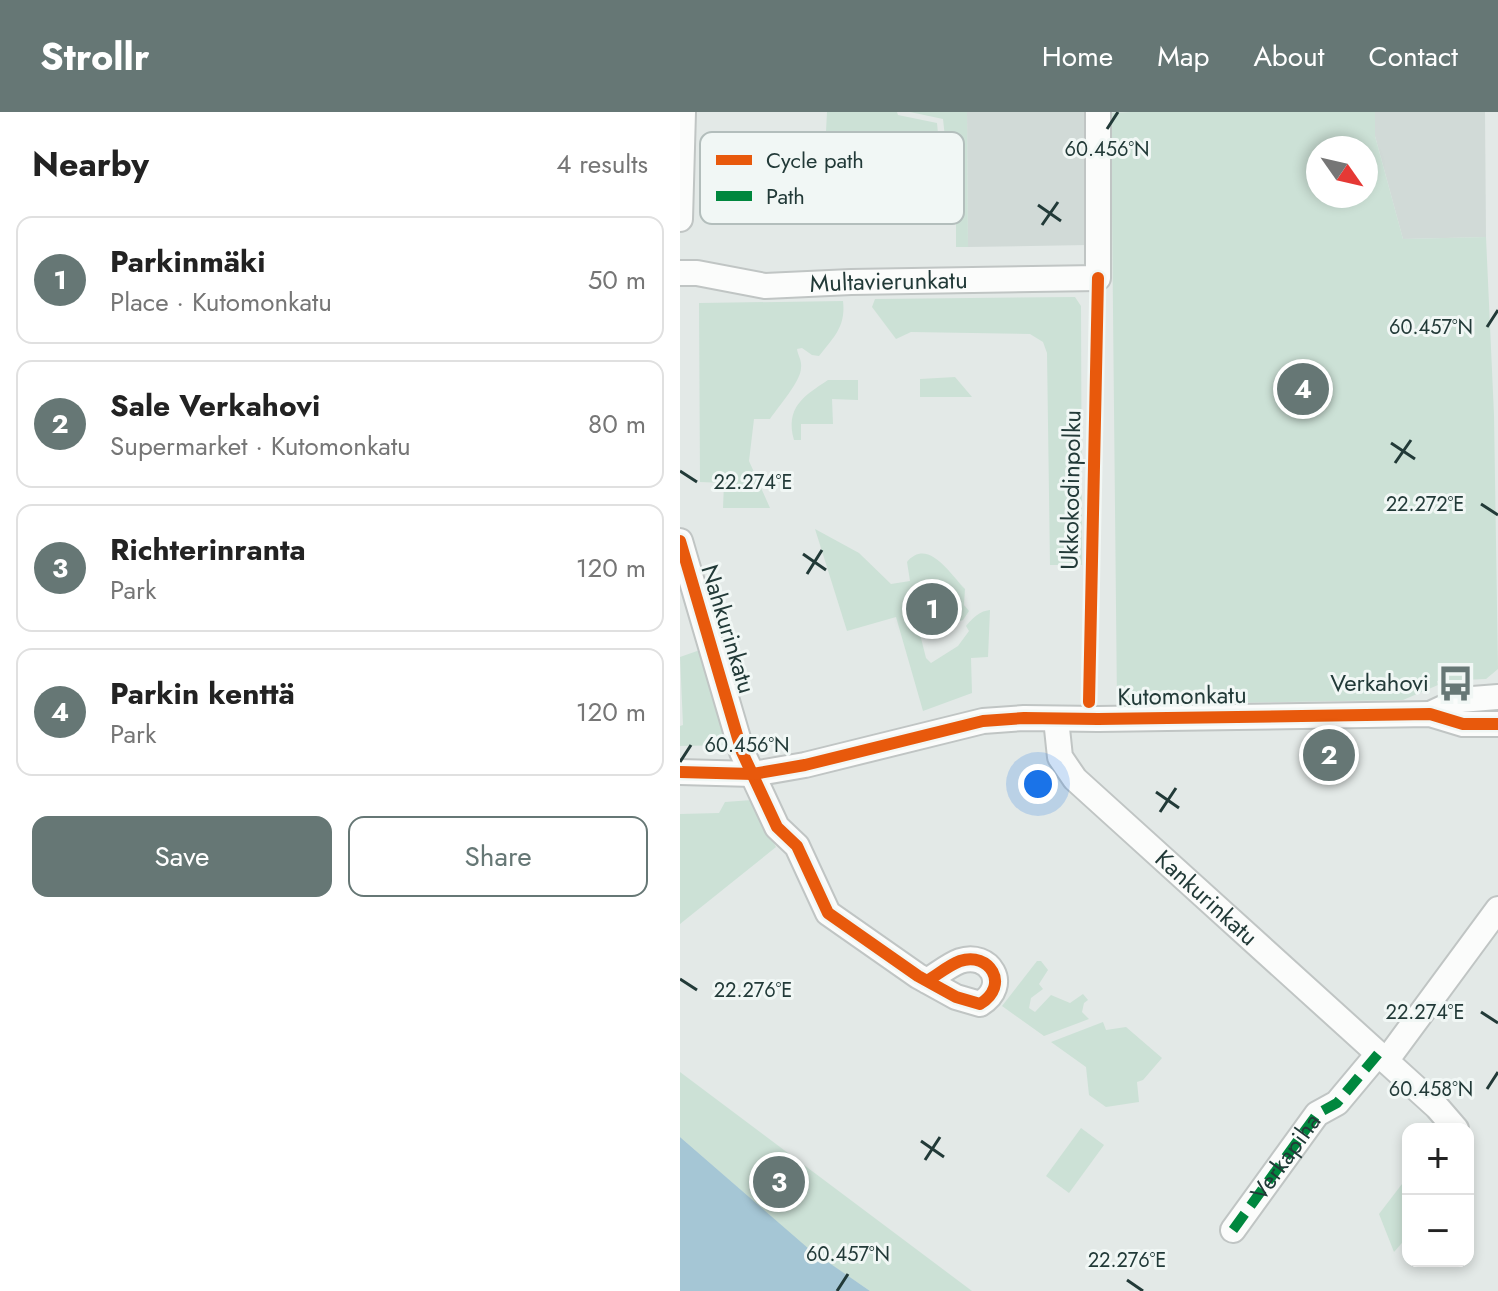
<!DOCTYPE html>
<html lang="en">
<head>
<meta charset="utf-8">
<style>
  :root { --surface:#fff; --page:#f6f6f6; --text:#222; --muted:#767676; --line:#e0e0e0; --accent:#667775 }
  body { margin:0; font-family:Jost,sans-serif; background:var(--page); color:var(--text) }
  .controls { position:absolute; right:24px; bottom:24px; display:grid; overflow:hidden; border-radius:16px; box-shadow:0 4px 12px #0003 }
  .controls button { width:72px; height:72px; display:grid; place-items:center; padding:0; border:0; border-bottom:2px solid var(--line); background:var(--surface); color:var(--text); font:40px sans-serif }
  .compass { position:absolute; left:626px; top:24px; width:72px; height:72px; border-radius:50%; background:var(--surface); box-shadow:0 4px 12px #0003; rotate:124deg }
  .you { position:absolute; left:358px; top:672px; width:28px; height:28px; margin:-20px; border:6px solid #fff; border-radius:50%; background:#1a73e8; box-shadow:0 0 0 12px #1a73e833 }
  .badge { display:grid; place-items:center; width:52px; height:52px; border-radius:50%; background:var(--accent); color:#fff; font-size:26px; font-weight:700 }
  .pin { position:absolute; translate:-50% -50%; border:4px solid #fff; box-shadow:0 2px 8px #0006 }
  .list { margin:0; padding:0; list-style:none }
  h2 { display:flex; justify-content:space-between; align-items:center; height:104px; margin:0; padding:0 32px; font-size:34px }
  h2 small { font-size:26px; font-weight:400; color:var(--muted) }
  .list li { display:grid; grid-template-columns:52px 1fr auto; gap:24px; align-items:center; box-sizing:border-box; height:128px; margin:0 16px 16px; padding:0 16px; border:2px solid var(--line); border-radius:16px }
  .list b { display:block; font-size:30px; white-space:nowrap }
  .list p { margin:0; font-size:26px; white-space:nowrap; color:var(--muted) }
  .list em { font-size:26px; font-style:normal; color:var(--muted) }
  .actions { display:flex; gap:16px; padding:24px 32px }
  .actions a { flex:1; padding:18px 0; border:2px solid var(--accent); border-radius:16px; text-align:center; font-size:28px; color:var(--accent) }
  .actions .main { background:var(--accent); color:#fff }
  .map { position:relative; flex:none; width:818px; height:1179px; overflow:hidden }
  header { display:flex; align-items:center; gap:48px; box-sizing:border-box; height:112px; padding:0 40px; background:var(--accent); color:#fff }
  header strong { font-size:38px }
  nav { display:flex; gap:44px; margin-inline-start:auto; font-size:28px }
  main { display:flex }
  aside { flex:1; background:var(--surface) }
  .map>svg:first-child { display:block }
  .built { fill:#d1dad7 }
  .green { fill:#cce1d6; fill-rule:evenodd }
  .water { fill:#a5c6d5 }
  .lines { fill:none; stroke-linecap:round; stroke-linejoin:round }
  .street-casing { stroke:#c0c5c4; stroke-width:28 }
  .street { stroke:#fbfcfb; stroke-width:24 }
  .quiet { stroke:#00873e; stroke-width:10; stroke-dasharray:20 10; stroke-linecap:butt }
  .cycleway-casing { stroke:#f1f7f5; stroke-width:17 }
  .cycleway { stroke:#e8590c; stroke-width:12 }
  .ticks { fill:none; stroke:#223a38; stroke-width:3 }
  .labels { text-anchor:middle; stroke-width:6; stroke-linejoin:round; paint-order:stroke }
  .street-label { font-size:24px; fill:#223a38; stroke:#f1f7f5 }
  .poi-label { font-size:24px; fill:#223a38; stroke:#f1f7f5; text-anchor:end }
  .key { fill:#f1f7f5; stroke:#b3bebc; stroke-width:2 }
  .key-label { font-size:22px; fill:#223a38 }
  .ticks-label { font-size:20px; text-anchor:middle; fill:#223a38; stroke:#f1f7f5; stroke-width:6; stroke-linejoin:round; paint-order:stroke }
</style>
</head>
<body>
<header>
<strong>Strollr</strong>
<nav><a>Home</a><a>Map</a><a>About</a><a>Contact</a></nav>
</header>
<main>
<aside>
<h2>Nearby<small>4 results</small></h2>
<ul class="list">
<li><span class="badge">1</span><div><b>Parkinmäki</b><p>Place · Kutomonkatu</p></div><em>50 m</em></li>
<li><span class="badge">2</span><div><b>Sale Verkahovi</b><p>Supermarket · Kutomonkatu</p></div><em>80 m</em></li>
<li><span class="badge">3</span><div><b>Richterinranta</b><p>Park</p></div><em>120 m</em></li>
<li><span class="badge">4</span><div><b>Parkin kenttä</b><p>Park</p></div><em>120 m</em></li>
</ul>
<div class="actions"><a class="main">Save</a><a>Share</a></div>
</aside>
<div class="map">
<svg width="818" height="1179" viewBox="0 0 818 1179">
  <rect width="100%" height="100%" fill="#e3e9e7"/>
  <g class="built">
    <path d="M287,0H407L408,133L288,135Z"/>
    <path d="M695,0H805L806,125L723,127L695,24Z"/>
  </g>
  <g class="green">
    <path d="M147,0H217L218,3L257,11L260,42L207,44L145,39Z"/>
    <path d="M230,0H287L288,135H276V45L267,44L263,7Z"/>
    <path d="M451,0H695V24L723,127L806,125L814,303L818,557L806,567L757,569L758,573L723,588L437,593L431,1ZM638,36H686V84H638Z"/>
    <path d="M395,185L401,194L402,453H370L367,241L363,230L350,222L231,220L216,227L192,195L195,187Z"/>
    <path d="M163,189C166,214 154,225 139,244L132,243L122,236L117,237C118,244 122,248 121,256C121,269 98,295 90,307H74L69,349L90,396H43L44,371L20,370L19,191Z"/>
    <path d="M275,265L292,285H240V267Z"/>
    <path d="M148,268H178V288L152,287L153,312H121V328H114C105,295 124,284 148,268Z"/>
    <path d="M135,417L179,441L211,472L230,469L227,450C248,425 270,462 285,477L284,493L289,499L283,508L240,522L246,546L251,551L278,534L289,519L286,514C293,506 299,499 310,498L308,545L291,546L292,581L243,599L216,505L167,519Z"/>
    <path d="M20,538L51,633L0,634V614L3,613L0,545Z"/>
    <path d="M72,688L96,735L0,812V702L39,701L45,690Z"/>
    <path d="M357,849H361L368,858L359,872L363,877L351,886L349,896L355,900L371,883L390,891L403,882L408,888L404,891L402,900L409,907L364,924L322,894Z"/>
    <path d="M423,910L426,918L446,915L482,946L463,968L457,970L459,990L426,995L409,983L406,955L371,930Z"/>
    <path d="M0,960L292,1179H190L129,1138L0,1025Z"/>
    <path d="M401,1016L424,1033L389,1081L366,1064Z"/>
    <path d="M728,1071V1124L714,1140L699,1102L722,1072Z"/>
  </g>
  <path class="water" d="M0,1025L129,1137L190,1179H0Z"/>
  <g class="lines">
    <defs>
      <g id="street">
        <path d="M0,107L3,0"/>
        <path id="s1" d="M0,161H17L85,174L171,170L418,166V0"/>
        <path d="M0,429L62,640L97,715L117,734L148,801L238,864L276,885L300,892C331,873 309,839 280,849C269,853 257,863 247,869"/>
        <path d="M750,602L780,588L818,585"/>
        <path id="s2" d="M376,607L380,645L395,667L757,995L776,1017"/>
        <path d="M0,660L73,662L125,653L303,609L344,606L418,607L750,602L783,612H818"/>
        <path d="M706,949L818,797"/>
        <path id="s3" d="M553,1118L637,1002L657,991L698,942"/>
      </g>
    </defs>
    <use href="#street" class="street-casing"/>
    <use href="#street" class="street"/>
    <path class="quiet" d="M553,1118L637,1002L657,991L698,942"/>
    <defs>
      <g id="cycleway">
        <path d="M0,429L62,640L97,715L117,734L148,801L238,864L276,885L300,892C331,873 309,839 280,849C269,853 257,863 247,869"/>
        <path d="M409,590L418,166"/>
        <path d="M0,660L73,662L125,653L303,609L344,606L418,607L750,602L783,612H818"/>
      </g>
    </defs>
    <use href="#cycleway" class="cycleway-casing"/>
    <use href="#cycleway" class="cycleway"/>
  </g>
  <path class="ticks" d="M427,17L438,0M358,93L381,109M362,113L378,90M807,215L818,198M711,331L735,347M715,351L731,328M0,359L17,370M801,392L818,403M123,442L146,458M127,462L142,438M0,650L11,633M476,680L499,696M480,700L496,676M0,867L17,878M801,900L818,911M807,977L818,960M241,1029L264,1045M245,1048L260,1025M447,1168L463,1179M157,1179L168,1162"/>
  <defs>
    <symbol id="bus-bare" viewBox="-9 -9 18 18"><path d="M-5-6H5V4H4V6H2V4H-2V6H-4V4H-5ZM-3.5-4V0h7V-4ZM-3.5 1.2v1.5H-2V1.2ZM2 1.2v1.5H3.5V1.2Z" fill="#667775" stroke="#f1f7f5" stroke-width="2.5" paint-order="stroke"/></symbol>
  </defs>
  <g fill-rule="evenodd">
    <use href="#bus-bare" x="750" y="546" width="51" height="51"/>
  </g>
  <g class="labels">
    <g class="street-label">
      <text dy="8" stroke="none"><textPath href="#s1" startOffset="210">Multavierunkatu</textPath></text>
      <text transform="translate(391 378) rotate(-89)" y="8">Ukkokodinpolku</text>
      <text transform="translate(48 517) rotate(73)" y="8">Nahkurinkatu</text>
      <text transform="translate(502 584) rotate(-1)" y="8">Kutomonkatu</text>
      <text dy="8" stroke="none"><textPath href="#s2" startOffset="242">Kankurinkatu</textPath></text>
      <text dy="8" stroke="none"><textPath href="#s3" startOffset="90">Verkapiha</textPath></text>
    </g>
    <g class="poi-label">
      <text x="749" y="579">Verkahovi</text>
    </g>
  </g>
  <rect x="20" y="20" width="264" height="92" rx="12" class="key"/>
  <rect x="36" y="43" width="36" height="10" fill="#e8590c"/>
  <rect x="36" y="79" width="36" height="10" fill="#00873e"/>
  <g class="key-label">
    <text x="86" y="56">Cycle path</text>
    <text x="86" y="92">Path</text>
  </g>
  <g class="ticks-label">
    <text x="427" y="44">60.456°N</text>
    <text x="751" y="222">60.457°N</text>
    <text x="73" y="377">22.274°E</text>
    <text x="745" y="399">22.272°E</text>
    <text x="67" y="640">60.456°N</text>
    <text x="73" y="885">22.276°E</text>
    <text x="745" y="907">22.274°E</text>
    <text x="751" y="984">60.458°N</text>
    <text x="168" y="1149">60.457°N</text>
    <text x="447" y="1155">22.276°E</text>
  </g>
</svg>
<div class="controls">
<button>+</button>
<button>−</button>
</div>
<svg class="compass" viewBox="-18 -18 36 36"><path d="M0-13l5 13h-10z" fill="#e53935"/><path d="M0 13l5-13h-10z" fill="#767676"/></svg>
<div class="you"></div>
<div class="pin badge" style="left:252px;top:497px">1</div>
<div class="pin badge" style="left:649px;top:643px">2</div>
<div class="pin badge" style="left:99px;top:1070px">3</div>
<div class="pin badge" style="left:623px;top:277px">4</div>
</div>
</main>
</body>
</html>
